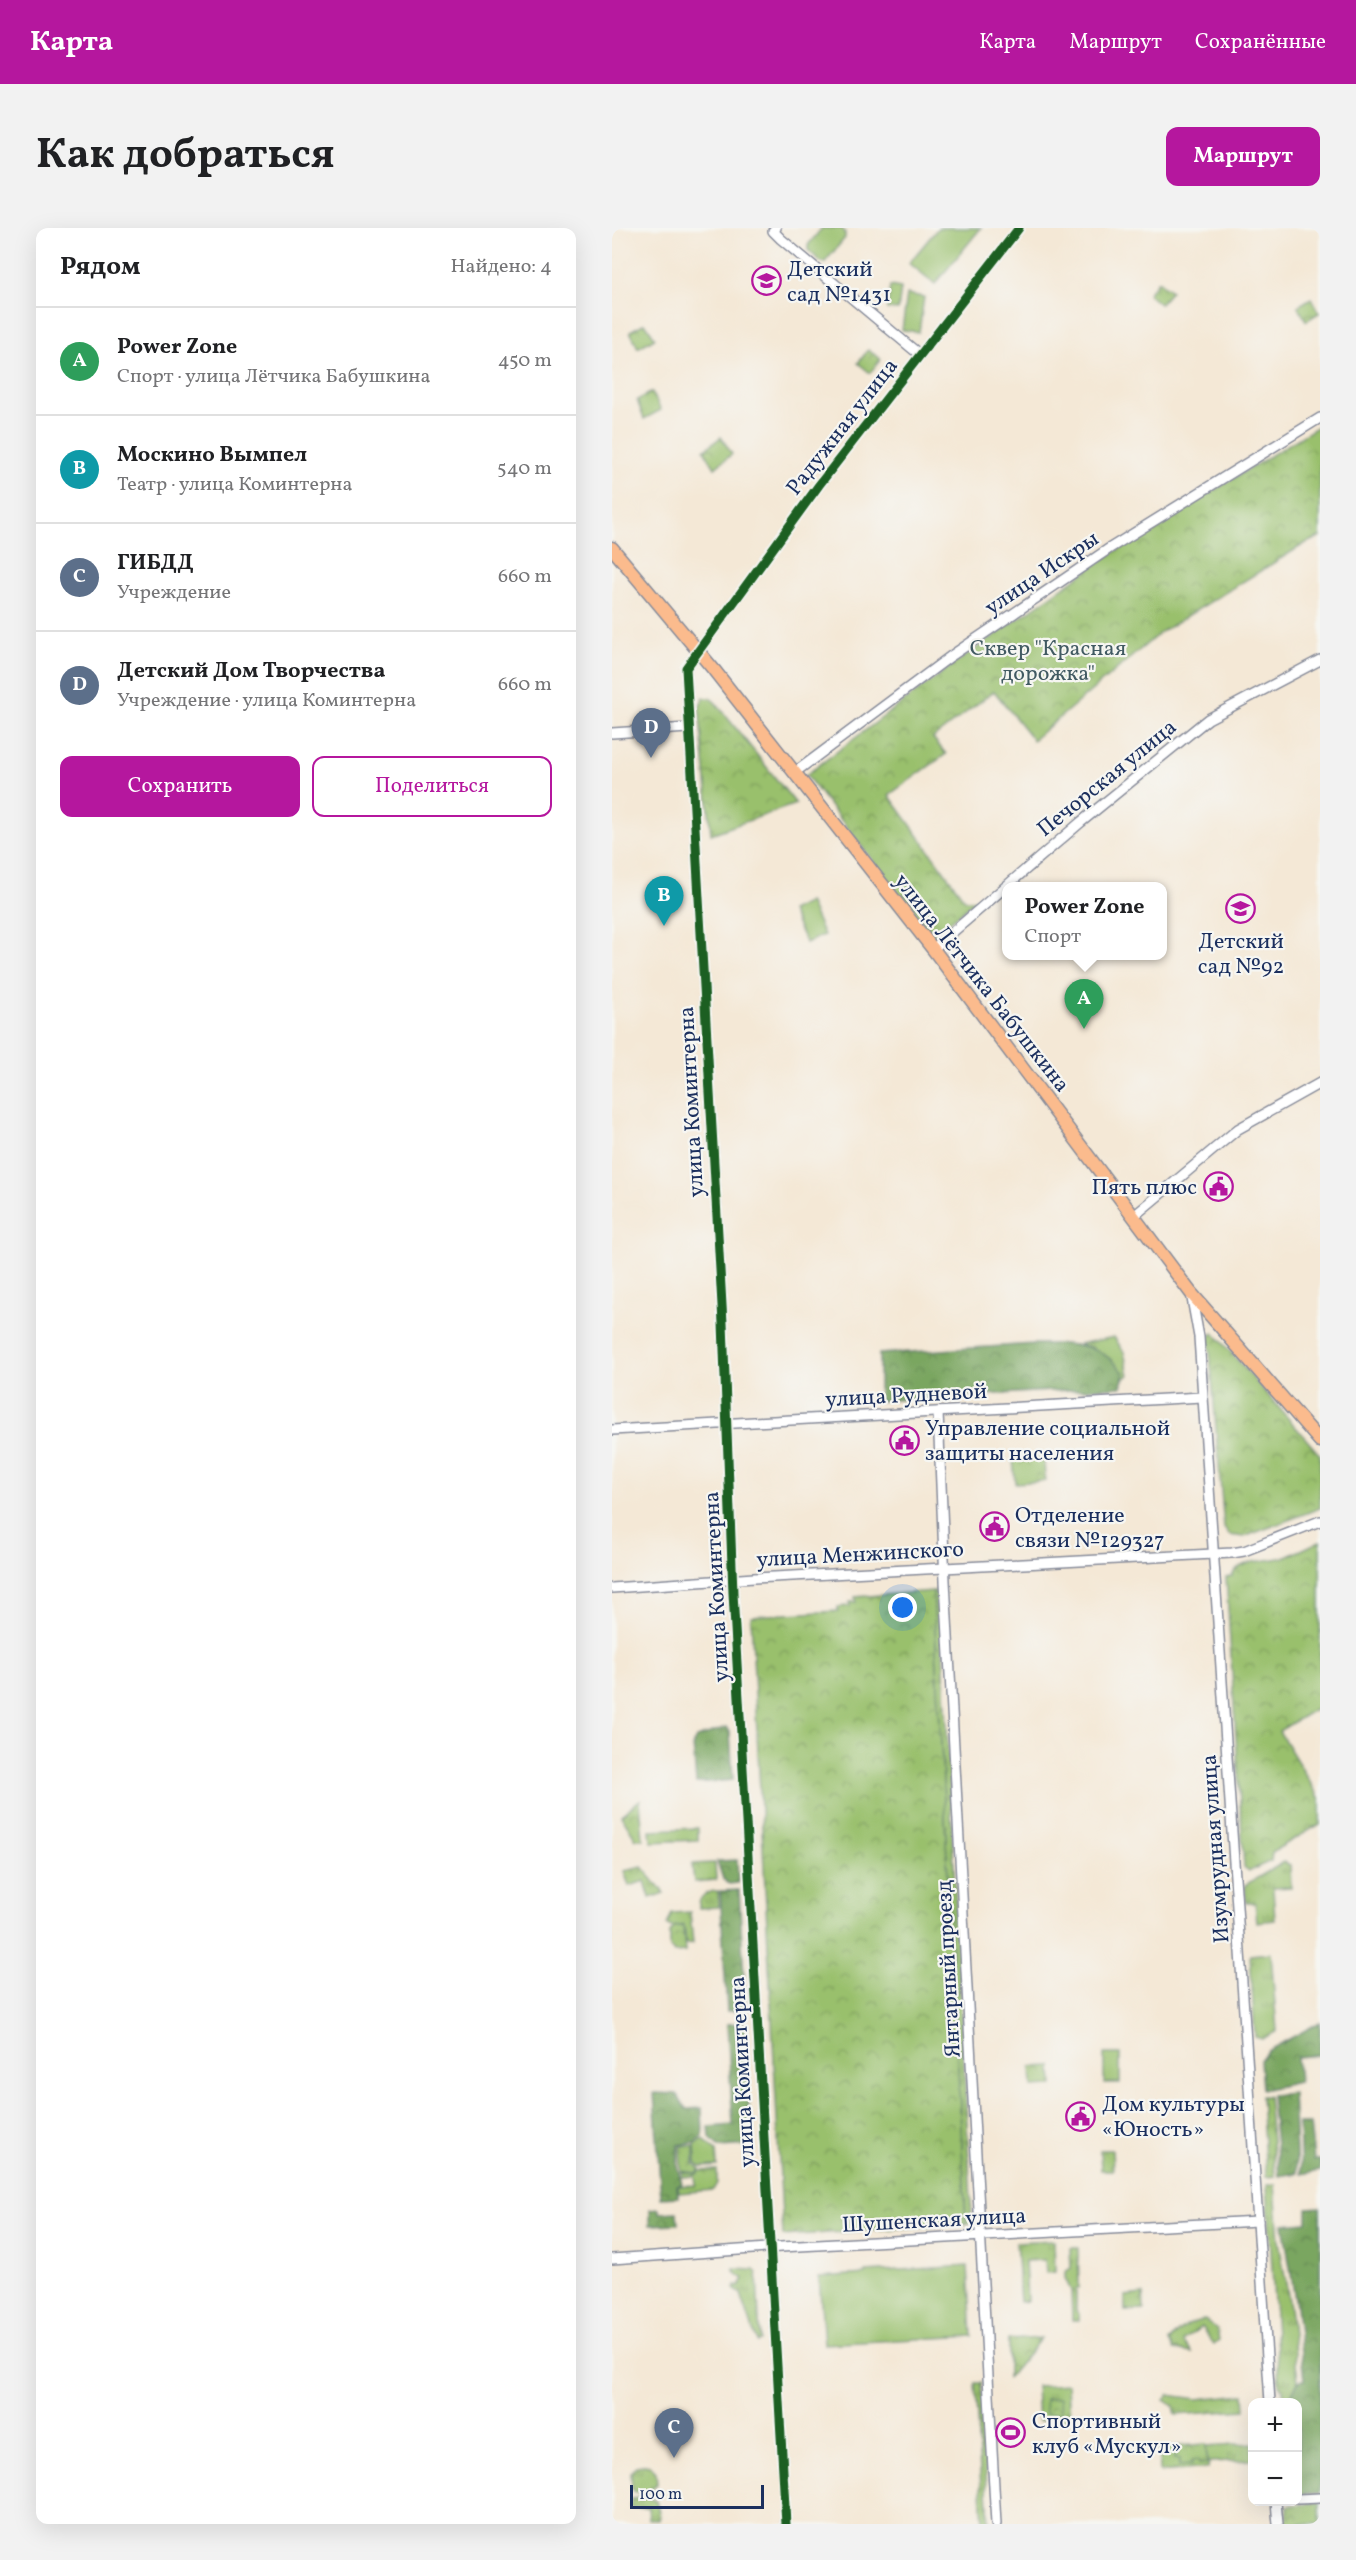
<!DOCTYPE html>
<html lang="ru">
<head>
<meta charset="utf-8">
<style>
  :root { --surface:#fff; --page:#f2f2f2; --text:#202124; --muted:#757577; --line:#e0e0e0; --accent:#b5179e }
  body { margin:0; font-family:Vollkorn,serif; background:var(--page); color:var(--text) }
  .controls { position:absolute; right:18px; bottom:18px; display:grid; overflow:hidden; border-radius:12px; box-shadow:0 6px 24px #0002 }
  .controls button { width:54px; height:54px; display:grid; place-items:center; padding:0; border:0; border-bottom:2px solid var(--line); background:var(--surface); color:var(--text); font:30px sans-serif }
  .scale { position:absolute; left:18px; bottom:15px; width:134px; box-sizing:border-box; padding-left:6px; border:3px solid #1b2f5e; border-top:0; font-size:16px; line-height:21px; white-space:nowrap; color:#1b2f5e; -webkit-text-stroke:4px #f6f6f2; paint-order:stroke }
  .you { position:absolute; left:291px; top:1380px; width:21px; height:21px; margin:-15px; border:4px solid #fff; border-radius:50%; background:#1a73e8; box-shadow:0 0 0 9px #1a73e833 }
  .badge { display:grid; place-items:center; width:39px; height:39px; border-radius:50%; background:var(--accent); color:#fff; font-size:20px; font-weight:700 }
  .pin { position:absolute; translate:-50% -50px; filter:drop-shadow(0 2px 3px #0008) }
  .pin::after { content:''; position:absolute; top:32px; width:21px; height:18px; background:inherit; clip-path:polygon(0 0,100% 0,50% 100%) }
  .popup { position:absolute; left:390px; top:654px; width:165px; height:78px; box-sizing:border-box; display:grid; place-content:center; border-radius:12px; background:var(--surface); filter:drop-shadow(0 2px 4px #0005); font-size:20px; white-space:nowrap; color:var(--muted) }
  .popup b { font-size:22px; color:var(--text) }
  .popup::after { content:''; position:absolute; left:50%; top:100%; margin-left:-12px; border:12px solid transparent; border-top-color:var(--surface) }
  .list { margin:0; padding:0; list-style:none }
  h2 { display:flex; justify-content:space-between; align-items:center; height:78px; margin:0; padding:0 24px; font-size:26px }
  h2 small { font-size:20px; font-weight:400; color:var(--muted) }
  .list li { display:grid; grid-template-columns:39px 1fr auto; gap:18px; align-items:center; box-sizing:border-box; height:108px; padding:0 24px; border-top:2px solid var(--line) }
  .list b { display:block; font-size:22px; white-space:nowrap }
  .list p { margin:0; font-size:20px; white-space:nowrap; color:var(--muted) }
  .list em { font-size:20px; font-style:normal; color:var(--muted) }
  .actions { display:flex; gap:12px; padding:18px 24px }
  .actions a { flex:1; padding:14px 0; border:2px solid var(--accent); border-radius:12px; text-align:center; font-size:21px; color:var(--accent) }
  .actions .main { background:var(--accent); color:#fff }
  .map { position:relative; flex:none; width:708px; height:2296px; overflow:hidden; border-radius:12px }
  header { display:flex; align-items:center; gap:36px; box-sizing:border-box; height:84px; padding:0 30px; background:var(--accent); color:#fff }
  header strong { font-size:28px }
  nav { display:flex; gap:33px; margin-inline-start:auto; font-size:21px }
  .intro { display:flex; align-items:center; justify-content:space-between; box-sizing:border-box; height:144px; padding:0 36px }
  h1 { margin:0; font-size:42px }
  .button { padding:15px 27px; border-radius:12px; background:var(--accent); color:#fff; font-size:21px; font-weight:700 }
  main { display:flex; gap:36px; padding:0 36px }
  aside { flex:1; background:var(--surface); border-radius:12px; box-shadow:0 6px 24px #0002 }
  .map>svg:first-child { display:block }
  .grass { fill:url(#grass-tufts); stroke:#5a7865; stroke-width:1.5 }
  .forest { fill:url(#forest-crowns); stroke:#4a6a5f; stroke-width:1.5 }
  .park { fill:url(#park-crowns); stroke:#5a7865; stroke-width:1.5 }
  .pitch { fill:#99c06c; stroke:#5a7865; stroke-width:1.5 }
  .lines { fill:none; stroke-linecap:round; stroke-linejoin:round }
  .minor-casing { stroke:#888c9a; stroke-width:12 }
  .major-casing { stroke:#888c9a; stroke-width:15 }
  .minor { stroke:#fff; stroke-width:9 }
  .major { stroke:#fbbb8d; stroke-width:12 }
  .cycleway-casing { stroke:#f6f6f2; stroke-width:13 }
  .cycleway { stroke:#1b5e20; stroke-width:9 }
  .labels { text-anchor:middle; stroke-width:4.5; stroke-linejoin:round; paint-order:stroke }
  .poi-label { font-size:22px; fill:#1b2f5e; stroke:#f6f6f2; text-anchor:start }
  .street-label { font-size:22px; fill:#1b2f5e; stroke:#f6f6f2 }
  .park-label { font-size:22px; fill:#415a62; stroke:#f6f6f2 }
</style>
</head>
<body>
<header>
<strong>Карта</strong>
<nav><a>Карта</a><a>Маршрут</a><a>Сохранённые</a></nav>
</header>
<div class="intro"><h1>Как добраться</h1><a class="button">Маршрут</a></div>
<main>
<aside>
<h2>Рядом<small>Найдено: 4</small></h2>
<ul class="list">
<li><span class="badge" style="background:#2e9e5b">A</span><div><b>Power Zone</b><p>Спорт · улица Лётчика Бабушкина</p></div><em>450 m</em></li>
<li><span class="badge" style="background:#0f9aa8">B</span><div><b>Москино Вымпел</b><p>Театр · улица Коминтерна</p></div><em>540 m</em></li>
<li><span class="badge" style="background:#5c6f8a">C</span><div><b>ГИБДД</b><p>Учреждение</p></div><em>660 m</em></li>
<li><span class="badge" style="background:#5c6f8a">D</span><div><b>Детский Дом Творчества</b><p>Учреждение · улица Коминтерна</p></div><em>660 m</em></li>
</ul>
<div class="actions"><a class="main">Сохранить</a><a>Поделиться</a></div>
</aside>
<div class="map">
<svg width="708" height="2296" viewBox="0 0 708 2296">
  <defs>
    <pattern id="grass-tufts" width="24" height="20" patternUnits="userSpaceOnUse" patternTransform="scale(1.5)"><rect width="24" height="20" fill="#99c06c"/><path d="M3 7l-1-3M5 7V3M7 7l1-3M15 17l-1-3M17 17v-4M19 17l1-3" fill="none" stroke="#7c9c5c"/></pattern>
    <pattern id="forest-crowns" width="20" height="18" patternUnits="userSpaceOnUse" patternTransform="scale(1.5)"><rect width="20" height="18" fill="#7aa660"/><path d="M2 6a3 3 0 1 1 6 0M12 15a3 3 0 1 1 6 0" fill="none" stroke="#638852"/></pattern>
    <pattern id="park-crowns" width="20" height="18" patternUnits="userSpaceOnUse" patternTransform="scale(1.5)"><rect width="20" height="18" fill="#99c06c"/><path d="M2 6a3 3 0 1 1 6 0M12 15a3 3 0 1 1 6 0" fill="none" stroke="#7c9c5c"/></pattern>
  </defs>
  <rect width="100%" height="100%" fill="#f6f6f2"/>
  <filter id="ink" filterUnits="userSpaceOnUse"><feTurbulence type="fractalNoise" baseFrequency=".0167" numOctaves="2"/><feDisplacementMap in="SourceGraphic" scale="12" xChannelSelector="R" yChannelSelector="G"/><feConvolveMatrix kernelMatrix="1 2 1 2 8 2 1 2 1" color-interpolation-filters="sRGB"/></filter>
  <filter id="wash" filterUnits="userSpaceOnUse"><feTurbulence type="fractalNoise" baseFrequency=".008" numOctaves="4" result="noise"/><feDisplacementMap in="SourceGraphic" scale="24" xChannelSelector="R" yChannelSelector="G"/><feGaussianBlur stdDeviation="1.35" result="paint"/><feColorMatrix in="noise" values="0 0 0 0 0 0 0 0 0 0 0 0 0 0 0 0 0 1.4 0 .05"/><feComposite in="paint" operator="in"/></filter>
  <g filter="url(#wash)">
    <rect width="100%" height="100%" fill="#f4e8d6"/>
    <g class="grass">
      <path d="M502,1109L512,1124L517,1147L512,1151V1145L483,1121L467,1116Z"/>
      <path d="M321,1363H328L360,1994L354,1996Z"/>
      <path d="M86,1600V1612L39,1614L38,1602Z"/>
      <path d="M672,1634L678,1637L679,1659L661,1660L663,1692L645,1694L643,1675H634L633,1657Z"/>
      <path d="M30,1639L52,1665L38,1670L33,1653L17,1658L12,1643Z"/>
      <path d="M106,1663L107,1679L87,1680C86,1668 95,1663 106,1663Z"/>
      <path d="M78,1684L81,1715L74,1716L72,1697L60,1699L55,1697L60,1685Z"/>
      <path d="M659,1725L665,1803L650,1811L643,1809L638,1727Z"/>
      <path d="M649,1868H656L663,1948L654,1949Z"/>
      <path d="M91,1911L104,1923L105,1938L89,1939L84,1935L83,1917Z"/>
      <path d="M105,1942V1955L101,1962L67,1965L66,1958L84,1957L83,1948L70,1949V1944L85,1946L88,1943Z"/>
      <path d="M663,1956L667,2014L678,2079L686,2153L676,2174H672L671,2161L667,2157L655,1957Z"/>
      <path d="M442,2012L443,2044L434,2045L433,2032L413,2033L415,2073L408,2074L404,2014Z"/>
      <path d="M458,2020H466L467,2060L464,2061V2083L467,2086V2092H460L459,2063L453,2050V2044L459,2040Z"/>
      <path d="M122,2041L142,2042L145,2045L148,2113L145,2114L129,2066L122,2061L124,2058L127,2059L132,2051L122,2044Z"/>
      <path d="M593,2092L605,2101L607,2112L602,2116L589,2099L571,2113L580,2125L562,2122L558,2113C566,2102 579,2093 593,2092Z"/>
      <path d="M363,2155H369L377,2296H371Z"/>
      <path d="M456,2156L458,2191L426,2193L424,2158Z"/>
      <path d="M632,2166L633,2182L564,2187L562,2178L552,2172L557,2167L585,2171Z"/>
      <path d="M640,2215V2232L597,2234L596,2240L548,2244L547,2220L566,2218L567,2225L563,2231H568V2237L586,2232L595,2235L594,2218Z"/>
      <path d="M32,2237L38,2238L44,2244L45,2256L37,2263L22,2264L20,2261L19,2244L24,2238Z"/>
      <path d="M35,2269L44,2273L48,2288L47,2292H37L36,2279L19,2280V2271Z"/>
    </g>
    <g class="forest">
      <path d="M422,1116C460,1116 486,1112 512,1145L509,1159L267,1173V1126Z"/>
      <path d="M115,1499L118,1504L121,1552L84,1555L81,1516L84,1510Z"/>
      <path d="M125,1632L126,1655L117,1656L111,1651L105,1633Z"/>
      <path d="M127,1662L134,1782L115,1783L108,1663Z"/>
      <path d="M708,1794V1827L685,1829L687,1854L650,1862L648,1832L655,1823Z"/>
      <path d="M132,1795L139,1917L107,1919L98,1910L97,1899L121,1897L115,1796Z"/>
      <path d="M42,1865L65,1866L74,1881L90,1880L91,1908L83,1915L66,1917V1941L70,1956L65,1957L66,1969L49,1970Z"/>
      <path d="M681,1865L685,1945L667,1948L659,1867Z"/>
      <path d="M687,1896H698L702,1932H708V1943L689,1946Z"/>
      <path d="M708,1979V2265L686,2266V2174H676L686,2153L692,2152L684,2078L671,1996L695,1994V1980Z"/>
      <path d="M47,1980V1985L65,1984L66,1996L38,1997V1981Z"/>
    </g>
    <g class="park">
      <path d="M546,53L559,63L548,76L536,66Z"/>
      <path d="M699,70L707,85L694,93L686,78Z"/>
      <path d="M33,95L43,110L26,120L18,103Z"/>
      <path d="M256,122L269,131L258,145L246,135Z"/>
      <path d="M40,164L49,182L32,191L25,172Z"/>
      <path d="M708,197V309L694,315L549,404L421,512L382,463L321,510L334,526L277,567L353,672H363L320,709L194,547L339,438L496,328Z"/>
      <path d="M109,209L120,226L103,240L92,222Z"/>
      <path d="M92,470H98L103,474L184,576L99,606L87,479Z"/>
      <path d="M602,1105L708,1227V1280L632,1309L617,1307L612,1300L597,1113L598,1107Z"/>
      <path d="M432,1230L433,1253L403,1255L401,1231Z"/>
      <path d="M708,1313V1478L667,1503L708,1571V1596L660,1624L659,1633L637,1643L632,1639L614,1349L620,1348C627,1330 658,1334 672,1329C684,1325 696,1319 708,1313Z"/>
      <path d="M321,1363L354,1996L171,2008L139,1388L226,1383V1379L238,1378V1374H244L243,1369Z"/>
      <path d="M28,1572L31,1611H24L9,1587Z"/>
      <path d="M103,1635L104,1652L82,1654L80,1636Z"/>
      <path d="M71,1698L73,1724L63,1725L58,1719V1705L62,1699Z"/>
      <path d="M440,1838L441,1858L420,1859L419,1839Z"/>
      <path d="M68,1918H82V1936L88,1941L85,1945L69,1943Z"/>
      <path d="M488,1922H500L501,1942H489Z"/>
      <path d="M531,2066L532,2082L513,2083V2068Z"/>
      <path d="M429,2110L396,2150V2112Z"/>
      <path d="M448,2170L449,2185L434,2186L433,2171Z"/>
      <path d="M594,2216L595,2235L587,2236L586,2232L579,2233V2237L568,2238V2231H562V2226L566,2225V2218Z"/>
      <path d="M708,2274V2296H674L675,2278Z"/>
    </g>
    <g class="pitch">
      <path d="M210,0H229L233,4V10L213,34H209L196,22V17Z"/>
      <path d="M326,0H369L323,56L297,35Z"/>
      <path d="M278,58L289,60L286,82L275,81Z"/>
      <path d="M295,66L312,69L307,104L290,102Z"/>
      <path d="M197,674L212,707L194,715L179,683Z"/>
      <rect x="492" y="1826" width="16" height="29"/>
      <path d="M356,2038L360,2108L212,2116L207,2049L254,2046V2044Z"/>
    </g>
  </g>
  <g filter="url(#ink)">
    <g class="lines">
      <defs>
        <g id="minor">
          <path d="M164,0L161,3L169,11L308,127"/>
          <path d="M0,505L76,500"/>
          <path d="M182,545L339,428L498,320L708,190"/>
          <path d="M321,721L469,594L596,491L708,432"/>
          <path d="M522,988L626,901L708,855"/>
          <path d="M579,1065L587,1109L658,2174"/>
          <path d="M326,1184L333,1353L384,2296"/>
          <path d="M0,1202L590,1169"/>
          <path d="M0,1360L142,1350L620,1325L632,1323L708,1293"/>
          <path d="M0,2031L169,2019L646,1993"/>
          <path d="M686,2271L708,2270"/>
          <path d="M664,2274L666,2296"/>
          <path d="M174,2296L121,1365L111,1095L74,440L207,257L407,0"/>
        </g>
        <path id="major" d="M0,320L102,442L321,721L579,1065L708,1213"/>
      </defs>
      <use href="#minor" class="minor-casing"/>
      <use href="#major" class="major-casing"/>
      <use href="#minor" class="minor"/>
      <use href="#major" class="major"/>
      <defs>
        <path id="cycleway" d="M174,2296L121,1365L111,1095L74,440L207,257L407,0"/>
      </defs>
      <use href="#cycleway" class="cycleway-casing"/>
      <use href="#cycleway" class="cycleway"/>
    </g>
  </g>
  <defs>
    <symbol id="school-ring" viewBox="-11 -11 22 22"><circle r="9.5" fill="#f6f6f2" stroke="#b5179e" stroke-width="1.5"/><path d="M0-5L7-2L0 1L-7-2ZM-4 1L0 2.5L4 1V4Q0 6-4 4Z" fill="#b5179e"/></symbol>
    <symbol id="civic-ring" viewBox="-11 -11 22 22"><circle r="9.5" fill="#f6f6f2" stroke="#b5179e" stroke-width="1.5"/><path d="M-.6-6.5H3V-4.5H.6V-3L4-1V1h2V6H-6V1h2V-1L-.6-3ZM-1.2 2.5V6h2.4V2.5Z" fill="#b5179e"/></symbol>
    <symbol id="stadium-ring" viewBox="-11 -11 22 22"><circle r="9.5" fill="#f6f6f2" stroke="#b5179e" stroke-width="1.5"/><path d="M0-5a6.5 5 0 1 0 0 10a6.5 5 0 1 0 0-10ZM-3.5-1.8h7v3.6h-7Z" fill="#b5179e"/></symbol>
  </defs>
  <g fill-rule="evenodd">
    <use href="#school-ring" x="138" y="36" width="33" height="33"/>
    <use href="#school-ring" x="612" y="664" width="33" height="33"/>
    <use href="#civic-ring" x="590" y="942" width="33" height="33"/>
    <use href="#civic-ring" x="276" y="1196" width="33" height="33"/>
    <use href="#civic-ring" x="366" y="1282" width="33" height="33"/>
    <use href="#civic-ring" x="452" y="1872" width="33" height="33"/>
    <use href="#stadium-ring" x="382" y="2188" width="33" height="33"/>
  </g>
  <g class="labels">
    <g class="poi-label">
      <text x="175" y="48">Детский<tspan x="175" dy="25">сад №1431</tspan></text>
      <text x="629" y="720" text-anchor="middle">Детский<tspan x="629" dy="25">сад №92</tspan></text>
      <text x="585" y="966" text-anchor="end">Пять плюс</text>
      <text x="313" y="1207">Управление социальной<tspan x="313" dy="25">защиты населения</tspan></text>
      <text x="403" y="1294">Отделение<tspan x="403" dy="25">связи №129327</tspan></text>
      <text x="490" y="1883">Дом культуры<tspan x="490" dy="25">«Юность»</tspan></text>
      <text x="420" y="2200">Спортивный<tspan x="420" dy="25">клуб «Мускул»</tspan></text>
    </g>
    <g class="street-label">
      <text transform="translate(229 198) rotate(-52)" y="8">Радужная улица</text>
      <text transform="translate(429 344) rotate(-34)" y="8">улица Искры</text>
      <text transform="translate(494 549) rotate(-39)" y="8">Печорская улица</text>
      <text transform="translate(371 754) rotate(52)" y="8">улица Лётчика Бабушкина</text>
      <text transform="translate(78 874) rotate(-93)" y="8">улица Коминтерна</text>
      <text transform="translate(294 1166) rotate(-3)" y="8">улица Рудневой</text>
      <text transform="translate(248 1325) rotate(-3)" y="8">улица Менжинского</text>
      <text transform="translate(103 1359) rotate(-93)" y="8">улица Коминтерна</text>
      <text transform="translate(602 1621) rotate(-94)" y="8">Изумрудная улица</text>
      <text transform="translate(335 1741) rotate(-93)" y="8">Янтарный проезд</text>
      <text transform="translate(129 1844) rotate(-93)" y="8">улица Коминтерна</text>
      <text transform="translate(322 1991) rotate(-3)" y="8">Шушенская улица</text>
    </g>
    <g class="park-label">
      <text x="436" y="427">Сквер "Красная<tspan x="436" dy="25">дорожка"</tspan></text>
    </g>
  </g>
</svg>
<div class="controls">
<button>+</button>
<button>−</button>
</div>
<div class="scale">100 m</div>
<div class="you"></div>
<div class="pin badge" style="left:472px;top:801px;background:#2e9e5b">A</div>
<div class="popup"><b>Power Zone</b>Спорт</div>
<div class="pin badge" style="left:52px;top:698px;background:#0f9aa8">B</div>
<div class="pin badge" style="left:62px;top:2230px;background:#5c6f8a">C</div>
<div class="pin badge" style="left:39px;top:530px;background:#5c6f8a">D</div>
</div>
</main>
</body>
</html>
